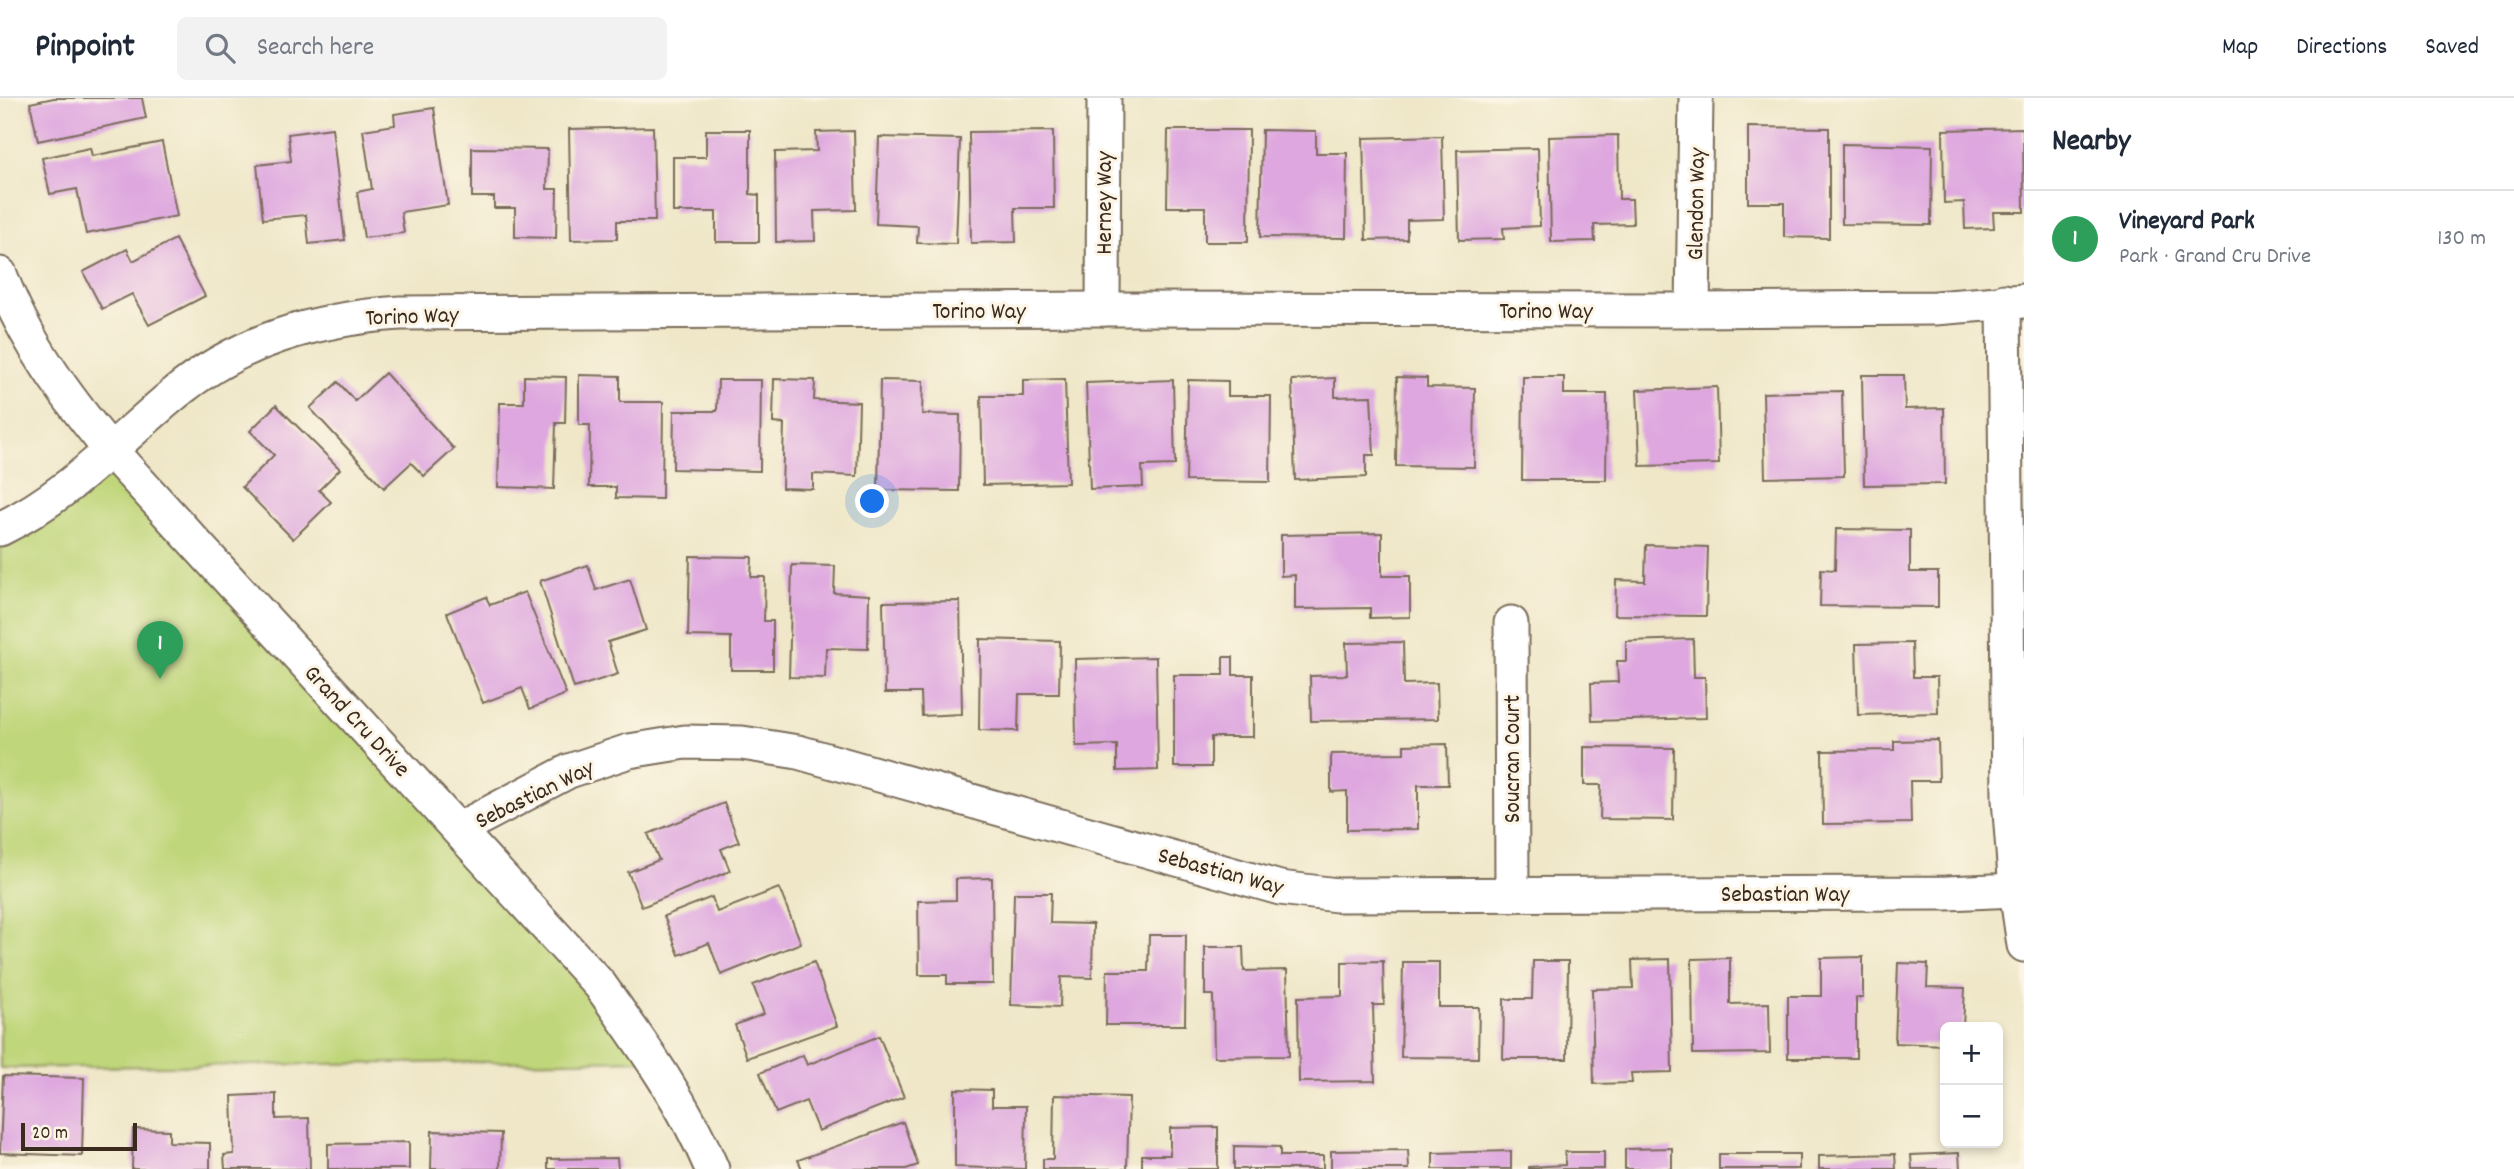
<!DOCTYPE html>
<html lang="en">
<head>
<meta charset="utf-8">
<style>
  :root { --surface:#fff; --page:#f2f2f3; --text:#1f2937; --muted:#747a83; --line:#e0e1e3; --accent:#1a73e8 }
  body { margin:0; font-family:Dekko,sans-serif; background:var(--page); color:var(--text) }
  .controls { position:absolute; right:21px; bottom:21px; display:grid; overflow:hidden; border-radius:10px; box-shadow:0 4px 10px #0003 }
  .controls button { width:63px; height:63px; display:grid; place-items:center; padding:0; border:0; border-bottom:2px solid var(--line); background:var(--surface); color:var(--text); font:35px sans-serif }
  .scale { position:absolute; left:21px; bottom:18px; width:116px; box-sizing:border-box; padding-left:7px; border:4px solid #3b2a1e; border-top:0; font-size:19px; line-height:24px; white-space:nowrap; color:#3b2a1e; -webkit-text-stroke:5px #fcf5e5; paint-order:stroke }
  .you { position:absolute; left:873px; top:404px; width:24px; height:24px; margin:-18px; border:5px solid #fff; border-radius:50%; background:#1a73e8; box-shadow:0 0 0 10px #1a73e833 }
  .badge { display:grid; place-items:center; width:46px; height:46px; border-radius:50%; background:var(--accent); color:#fff; font-size:23px; font-weight:700 }
  .pin { position:absolute; translate:-50% -58px; filter:drop-shadow(0 2px 4px #0008) }
  .pin::after { content:''; position:absolute; top:37px; width:24px; height:21px; background:inherit; clip-path:polygon(0 0,100% 0,50% 100%) }
  .list { margin:0; padding:0; list-style:none }
  h2 { display:flex; justify-content:space-between; align-items:center; height:91px; margin:0; padding:0 28px; font-size:30px }
  h2 small { font-size:23px; font-weight:400; color:var(--muted) }
  .list li { display:grid; grid-template-columns:46px 1fr auto; gap:21px; align-items:center; box-sizing:border-box; height:98px; padding:0 28px; border-top:2px solid var(--line) }
  .list b { display:block; font-size:26px; white-space:nowrap }
  .list p { margin:0; font-size:23px; white-space:nowrap; color:var(--muted) }
  .list em { font-size:23px; font-style:normal; color:var(--muted) }
  .icon { flex:none; width:38px; height:38px; fill:none; stroke:currentColor; stroke-width:2; stroke-linecap:round; stroke-linejoin:round }
  .map { position:relative; flex:none; width:2024px; height:1071px; overflow:hidden }
  header { display:flex; align-items:center; gap:42px; box-sizing:border-box; height:98px; padding:0 35px; background:var(--surface); border-bottom:2px solid var(--line) }
  header strong { font-size:33px }
  nav { display:flex; gap:38px; margin-inline-start:auto; font-size:24px }
  .search { width:490px; height:63px; background:var(--page); display:flex; align-items:center; gap:18px; box-sizing:border-box; padding:0 24px; border-radius:10px; color:var(--muted); font-size:26px }
  main { display:flex }
  aside { flex:1; background:var(--surface) }
  .map>svg:first-child { display:block }
  .green { fill:#c0d67a; stroke:#7e804c; stroke-width:2 }
  .building { fill:#dea7df }
  .lines { fill:none; stroke-linecap:round; stroke-linejoin:round }
  .minor-casing { stroke:#7a6c5a; stroke-width:37 }
  .minor { stroke:#fff; stroke-width:33 }
  .labels { text-anchor:middle; stroke-width:6; stroke-linejoin:round; paint-order:stroke }
  .street-label { font-size:24px; fill:#3b2a1e; stroke:#fcf5e5 }
</style>
</head>
<body>
<header>
<strong>Pinpoint</strong>
<div class="search"><svg class="icon" aria-label="search" viewBox="0 0 24 24"><circle cx="10" cy="10" r="6"/><path d="M15 15l6 6"/></svg>Search here</div>
<nav><a>Map</a><a>Directions</a><a>Saved</a></nav>
</header>
<main>
<div class="map">
<svg width="2024" height="1071" viewBox="0 0 2024 1071">
  <rect width="100%" height="100%" fill="#fcf5e5"/>
  <filter id="ink" filterUnits="userSpaceOnUse"><feTurbulence type="fractalNoise" baseFrequency=".0143" numOctaves="2"/><feDisplacementMap in="SourceGraphic" scale="14" xChannelSelector="R" yChannelSelector="G"/><feConvolveMatrix kernelMatrix="1 2 1 2 8 2 1 2 1" color-interpolation-filters="sRGB"/></filter>
  <filter id="wash" filterUnits="userSpaceOnUse"><feTurbulence type="fractalNoise" baseFrequency=".00686" numOctaves="4" result="noise"/><feDisplacementMap in="SourceGraphic" scale="28" xChannelSelector="R" yChannelSelector="G"/><feGaussianBlur stdDeviation="1.57" result="paint"/><feColorMatrix in="noise" values="0 0 0 0 0 0 0 0 0 0 0 0 0 0 0 0 0 1.4 0 .05"/><feComposite in="paint" operator="in"/></filter>
  <g filter="url(#wash)">
    <rect width="100%" height="100%" fill="#efe7c8"/>
    <path class="green" d="M111,353L653,962L0,970V431Z"/>
    <g id="blocks">
      <g class="building">
        <path d="M54,0H142L146,20L38,43L30,5Z"/>
        <path d="M434,10L448,107L401,114L404,135L364,140L357,94L372,91L363,32L395,27L394,16Z"/>
        <path d="M653,29L655,123H617V141L571,142L569,31Z"/>
        <path d="M1748,29L1829,30V140L1784,139V105H1748Z"/>
        <path d="M332,30L345,142L309,146L306,117L263,121L257,67L291,63L288,36Z"/>
        <path d="M2023,30L2024,114H1993L1994,130L1965,131L1964,104L1944,105L1943,32Z"/>
        <path d="M706,32H750V96L759,97V144H716V114H673V59H706Z"/>
        <path d="M1168,32H1249L1248,144H1205V109H1167Z"/>
        <path d="M1262,32L1316,33V55H1347L1346,140L1260,139Z"/>
        <path d="M854,33L856,112L814,113L815,143L776,144L775,54L817,53L816,34Z"/>
        <path d="M1053,33L1054,110H1015L1016,144L971,145L969,34Z"/>
        <path d="M1618,37L1619,101H1632L1633,126L1594,127L1595,143L1551,144L1549,39Z"/>
        <path d="M1442,38L1444,121L1407,122V141L1366,142L1363,40Z"/>
        <path d="M879,39L960,41L956,146L917,145L918,128L876,126Z"/>
        <path d="M162,44L177,118L86,136L77,91L50,96L42,60L90,50L92,58Z"/>
        <path d="M1842,46L1932,48L1931,127L1842,126Z"/>
        <path d="M472,50L548,51L547,91H557L556,140L515,139V110H494V99H472Z"/>
        <path d="M1538,50L1540,128L1503,130L1504,141L1459,142L1457,52Z"/>
        <path d="M175,141L205,198L149,227L132,196L102,211L83,174L127,151L133,163Z"/>
        <path d="M385,275L454,351L424,378L411,365L384,390L310,310L338,284L355,303Z"/>
        <path d="M579,277L620,278V304H663L662,401L616,400V389H589L590,327H579Z"/>
        <path d="M1862,277H1904L1905,311L1944,310L1945,386L1864,387Z"/>
        <path d="M524,278L566,279L565,325H556L554,391L498,389L500,305H524Z"/>
        <path d="M1397,279L1427,280V289L1475,290L1474,369L1396,368Z"/>
        <path d="M1523,279H1564V296H1607L1606,382H1522Z"/>
        <path d="M1335,280V299L1371,298L1374,357H1366V379L1295,382L1292,282Z"/>
        <path d="M774,281L815,282L814,302L859,304L857,378L813,376V391L782,390L784,326L773,325Z"/>
        <path d="M1065,281L1068,385L983,387L981,298H1023V282Z"/>
        <path d="M718,282H761L760,373L673,371L674,313H717Z"/>
        <path d="M880,282L923,283L922,316L960,317L959,393L878,392Z"/>
        <path d="M1173,282L1175,367L1142,368L1143,389L1090,391L1086,285Z"/>
        <path d="M1188,282L1228,283V298H1271L1270,384L1186,383Z"/>
        <path d="M1717,289L1719,366L1640,368L1637,292Z"/>
        <path d="M1842,293L1844,378L1765,380L1763,295Z"/>
        <path d="M276,307L340,371L319,392L331,404L293,441L242,389L274,357L250,333Z"/>
        <path d="M1836,431L1910,432V474H1938V509L1820,508L1821,471L1835,472Z"/>
        <path d="M1382,435V478H1410V519L1370,520V510L1295,511V477L1281,478V437Z"/>
        <path d="M1646,447L1708,449L1706,518L1615,517L1616,482L1645,483Z"/>
        <path d="M690,458L752,459L751,479H765L764,523H773V572H731V539L688,538Z"/>
        <path d="M588,467L596,492L630,481L646,532L608,544L618,576L574,590L540,483Z"/>
        <path d="M792,467L835,468L834,495L869,497L868,551L826,550L825,580L789,579Z"/>
        <path d="M525,494L566,596L530,611L522,590L483,605L447,515L486,499L490,507Z"/>
        <path d="M960,503L962,616L922,618L921,595H885L883,504Z"/>
        <path d="M980,541L1060,543L1059,596H1019L1018,633L979,632Z"/>
        <path d="M1693,541L1694,579H1705L1706,620L1592,623L1591,585L1618,584L1617,563H1626V543Z"/>
        <path d="M1403,544L1404,586L1437,585L1438,621L1311,623L1310,578L1347,577L1346,545Z"/>
        <path d="M1912,545L1913,579H1937L1938,615L1858,617L1856,546Z"/>
        <path d="M1156,559L1158,672L1117,673V647L1076,648L1075,561Z"/>
        <path d="M1223,559H1233V577H1253V639H1211V669H1174V577H1223Z"/>
        <path d="M1938,642L1939,683H1910L1911,725L1823,726L1822,653L1894,652V643Z"/>
        <path d="M1447,646L1448,687H1418V731L1347,732V693L1331,694V656L1404,655V647Z"/>
        <path d="M1584,649L1674,650L1673,722L1600,721L1601,687H1584Z"/>
        <path d="M724,705L739,744L721,751L730,773L642,809L628,774L659,762L648,736Z"/>
        <path d="M992,780L993,886H947V877H919L918,803L956,802V781Z"/>
        <path d="M779,790L801,845L721,877L709,845L679,857L664,818L712,799L717,814Z"/>
        <path d="M1014,795H1051L1050,825L1093,826L1092,880L1061,879L1060,909L1011,907Z"/>
        <path d="M1149,837H1186L1185,927H1106L1107,873H1148Z"/>
        <path d="M1205,849H1243L1244,873L1287,872L1289,958L1214,959L1213,897H1205Z"/>
        <path d="M1863,859V900H1856V960H1788V898H1821V860Z"/>
        <path d="M1730,860V906L1769,905L1770,955L1693,956L1692,861Z"/>
        <path d="M1670,861L1672,974L1631,975L1632,985L1594,986L1592,891L1633,890L1632,862Z"/>
        <path d="M1383,863L1384,907H1373L1375,983L1299,984L1298,899L1342,898V864Z"/>
        <path d="M1533,863H1568L1567,961H1503L1504,901H1532Z"/>
        <path d="M814,864L837,928L747,960L735,927L764,916L753,887Z"/>
        <path d="M1403,864H1439V909H1479L1478,960L1401,959Z"/>
        <path d="M1898,865L1928,866L1927,889L1965,890L1963,929H1945V947L1895,945Z"/>
        <path d="M879,938L904,999L818,1033L806,1003L776,1015L760,975L803,957L807,967Z"/>
        <path d="M3,978L84,980L82,1058L0,1055Z"/>
        <path d="M955,991L992,992V1008H1026L1025,1071L955,1069Z"/>
        <path d="M276,996V1021L309,1020L310,1071H225L224,1057L234,1056L232,998Z"/>
        <path d="M1054,997L1129,999L1127,1071H1043V1061H1053Z"/>
        <path d="M903,1024L918,1067L906,1071H802L798,1062Z"/>
        <path d="M1218,1029V1071H1142V1057H1170V1030Z"/>
        <path d="M133,1031L169,1032V1044L210,1045V1071H132Z"/>
        <path d="M432,1033L501,1035L500,1071H431Z"/>
        <path d="M409,1044V1071H328V1046Z"/>
        <path d="M1234,1048L1280,1049V1058H1323V1071H1234Z"/>
        <path d="M1672,1050V1071H1625V1051Z"/>
        <path d="M1408,1052L1409,1071H1331V1053Z"/>
        <path d="M1511,1053V1071H1433V1055Z"/>
        <path d="M1565,1054H1604V1071H1529V1069L1565,1067Z"/>
        <path d="M1959,1055L1960,1071H1912L1911,1057Z"/>
        <rect x="1719" y="1056" width="80" height="15"/>
        <path d="M1895,1056L1896,1071H1819V1058Z"/>
        <path d="M617,1060L618,1071H548V1061Z"/>
      </g>
    </g>
  </g>
  <g filter="url(#ink)">
    <use href="#blocks" fill-opacity="0" stroke="#7a6c5a" stroke-width="2"/>
    <g class="lines">
      <defs>
        <g id="minor">
          <path d="M0,176C24,242 67,300 111,353L600,887C642,946 684,1004 712,1071"/>
          <path d="M2004,203L2009,701L2016,792L2024,847"/>
          <path d="M1103,211L1104,0"/>
          <path d="M1693,212L1696,0"/>
          <path d="M0,431C70,397 114,346 173,297C239,242 316,221 400,215L1103,211L1693,212L1935,210L2024,203"/>
          <path d="M1511,525L1512,797"/>
          <path d="M459,731L569,673L629,653L685,644L742,645L798,654L1280,790L1337,797L1947,795L2016,792"/>
        </g>
      </defs>
      <use href="#minor" class="minor-casing"/>
      <use href="#minor" class="minor"/>
    </g>
  </g>
  <g class="labels">
    <g class="street-label">
      <text transform="translate(1103 105) rotate(-90)" y="8">Herney Way</text>
      <text transform="translate(1695 106) rotate(-89)" y="8">Glendon Way</text>
      <text x="979" y="220">Torino Way</text>
      <text x="1546" y="220">Torino Way</text>
      <text transform="translate(412 217) rotate(-2)" y="8">Torino Way</text>
      <text transform="translate(358 622) rotate(47)" y="8">Grand Cru Drive</text>
      <text transform="translate(1511 661) rotate(-90)" y="8">Soucran Court</text>
      <text transform="translate(534 695) rotate(-26)" y="8">Sebastian Way</text>
      <text transform="translate(1221 772) rotate(15)" y="8">Sebastian Way</text>
      <text x="1785" y="803">Sebastian Way</text>
    </g>
  </g>
</svg>
<div class="controls">
<button>+</button>
<button>−</button>
</div>
<div class="scale">20 m</div>
<div class="you"></div>
<div class="pin badge" style="left:160px;top:581px;background:#2e9e5b">1</div>
</div>
<aside>
<h2>Nearby<small></small></h2>
<ul class="list">
<li><span class="badge" style="background:#2e9e5b">1</span><div><b>Vineyard Park</b><p>Park · Grand Cru Drive</p></div><em>130 m</em></li>
</ul>
</aside>
</main>
</body>
</html>
